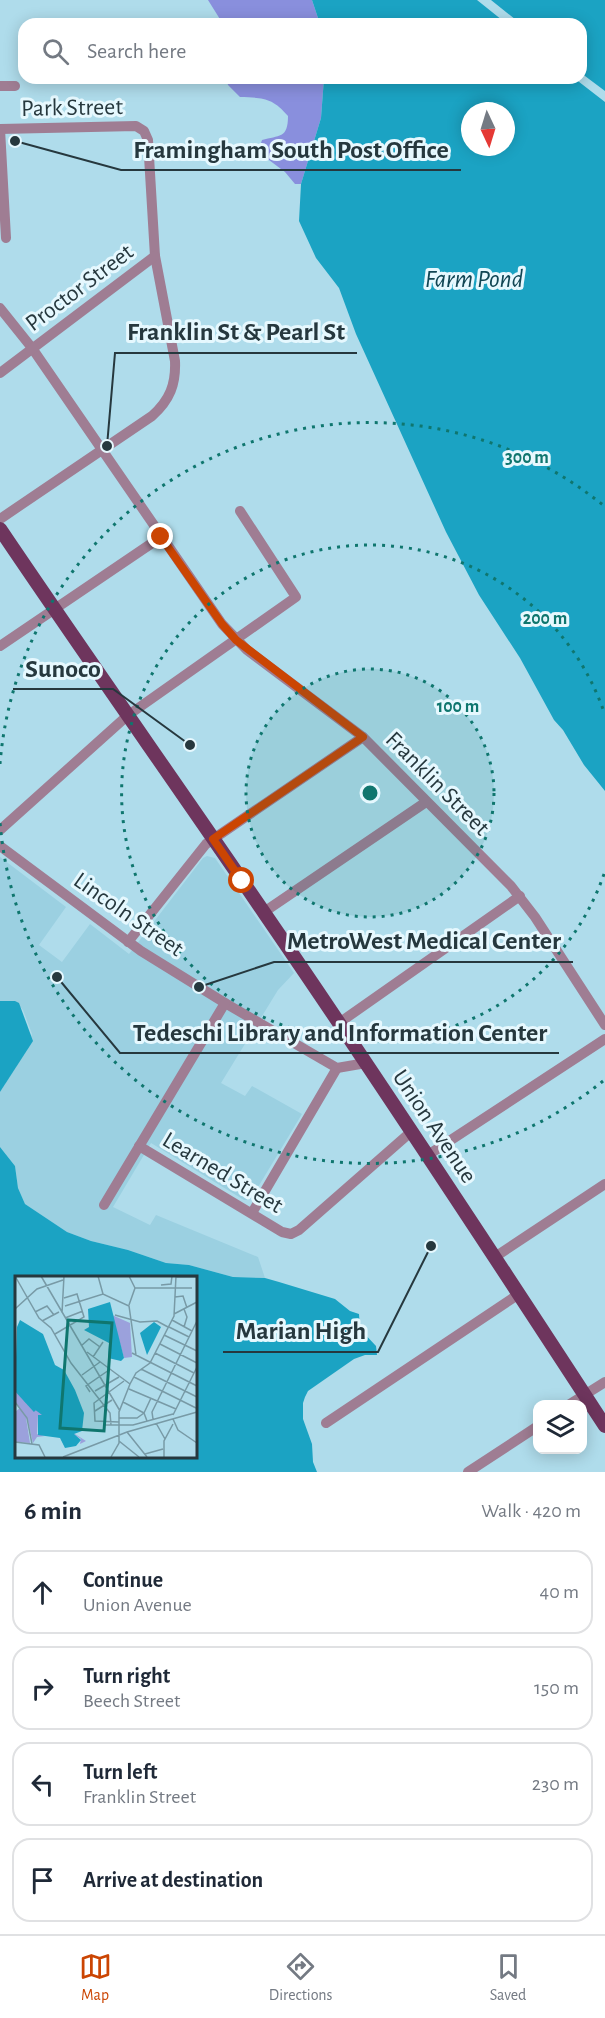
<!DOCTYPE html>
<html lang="en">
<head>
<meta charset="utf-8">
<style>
  :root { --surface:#fff; --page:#f6f6f7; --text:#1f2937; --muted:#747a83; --line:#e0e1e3; --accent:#cb4503 }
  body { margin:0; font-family:"Alegreya Sans",sans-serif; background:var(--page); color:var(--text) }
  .controls { position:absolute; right:18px; bottom:18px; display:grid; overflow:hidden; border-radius:12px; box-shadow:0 3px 15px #0003 }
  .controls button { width:54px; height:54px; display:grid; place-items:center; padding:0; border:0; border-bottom:2px solid var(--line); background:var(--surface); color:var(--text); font:30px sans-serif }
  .compass { position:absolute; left:461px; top:102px; width:54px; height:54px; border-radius:50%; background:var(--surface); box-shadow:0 3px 15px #0003; rotate:176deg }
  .stop { position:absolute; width:18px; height:18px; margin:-14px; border:4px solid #cb4503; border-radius:50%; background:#fff }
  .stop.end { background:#cb4503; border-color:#fff; box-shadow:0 2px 6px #0008 }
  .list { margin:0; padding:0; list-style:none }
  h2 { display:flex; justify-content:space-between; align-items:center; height:78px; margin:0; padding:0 24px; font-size:26px }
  h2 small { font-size:20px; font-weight:400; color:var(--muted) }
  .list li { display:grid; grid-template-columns:39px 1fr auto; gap:18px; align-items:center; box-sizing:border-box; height:84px; margin:0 12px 12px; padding:0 12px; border:2px solid var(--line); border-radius:18px }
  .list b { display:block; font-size:22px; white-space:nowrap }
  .list p { margin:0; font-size:20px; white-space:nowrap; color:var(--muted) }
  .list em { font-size:20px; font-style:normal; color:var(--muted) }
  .icon { flex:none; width:33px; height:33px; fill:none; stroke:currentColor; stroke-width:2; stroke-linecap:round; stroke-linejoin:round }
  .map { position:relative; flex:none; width:605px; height:1472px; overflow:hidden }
  .search { position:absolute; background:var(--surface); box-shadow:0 3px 15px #0003; left:18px; right:18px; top:18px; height:66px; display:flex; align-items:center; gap:15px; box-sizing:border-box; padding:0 21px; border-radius:18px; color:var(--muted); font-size:22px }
  .sheet { height:462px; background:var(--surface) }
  nav { display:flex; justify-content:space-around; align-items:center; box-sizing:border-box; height:84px; border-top:2px solid var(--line); background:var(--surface); font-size:16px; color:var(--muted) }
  nav a { display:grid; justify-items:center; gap:3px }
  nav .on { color:var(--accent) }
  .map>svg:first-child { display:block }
  .built { fill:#9bd0e1 }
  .forest { fill:#898fdd }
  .water { fill:#1ba3c3; fill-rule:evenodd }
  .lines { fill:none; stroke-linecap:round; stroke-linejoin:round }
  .minor { stroke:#9f7d93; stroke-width:10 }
  .major { stroke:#6e355d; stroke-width:14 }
  .route { stroke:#cb4503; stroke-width:8 }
  .ring { fill:none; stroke:#0f766e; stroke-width:3; stroke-dasharray:3 6 }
  .labels { text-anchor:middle; stroke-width:6; stroke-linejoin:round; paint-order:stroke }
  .street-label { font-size:24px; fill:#26383e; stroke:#e6f8fe }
  .water-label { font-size:26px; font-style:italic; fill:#114654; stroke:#e6f8fe }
  .inset-river { fill:none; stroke:#1ba3c3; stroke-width:3 }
  .inset-road { fill:none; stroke:#789aa6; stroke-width:1.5 }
  .view { fill:#0f766e; fill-opacity:0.15; stroke:#0f766e; stroke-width:3 }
  .inset-edge { fill:none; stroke:#26383e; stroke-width:3 }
  .centre { fill:#0f766e; stroke:#e6f8fe; stroke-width:3 }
  .ring-label { font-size:18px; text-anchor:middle; font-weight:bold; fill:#0f766e; stroke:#e6f8fe; stroke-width:6; stroke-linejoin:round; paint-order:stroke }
  .leader { fill:none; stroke:#26383e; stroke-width:2 }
  .callout-dot { fill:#26383e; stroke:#e6f8fe; stroke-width:2 }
  .callout-label { font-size:26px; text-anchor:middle; font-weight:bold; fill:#26383e; stroke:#e6f8fe; stroke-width:6; stroke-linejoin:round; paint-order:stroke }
</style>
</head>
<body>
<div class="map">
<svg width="605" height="1472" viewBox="0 0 605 1472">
  <rect width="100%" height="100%" fill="#afdceb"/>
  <path class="built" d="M207,856L215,858L294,973L278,990L221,1083L245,1096L252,1086L302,1114L252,1197L249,1200H244L151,1143L113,1207L150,1225L156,1215L258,1257L265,1278L233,1277L189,1265L166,1263L128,1250L91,1241L67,1232L25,1204L18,1188L15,1166L0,1147V1092L27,1049L32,1034L23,1010L15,1001H0V857L66,907L39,945L62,962L90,924L129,954L203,858Z"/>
  <g class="forest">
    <path d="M208,0H312L320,24H223Z"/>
    <path d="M226,78H324L321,118L301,184H295L285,172L269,160L260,146L262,140C279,135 288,139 288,116C272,97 263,98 240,97L228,85Z"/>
  </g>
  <g class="water">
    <path d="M312,0H477L507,24H320Z"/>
    <path d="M491,0H605V91L581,73V24H521Z"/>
    <path d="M324,78H574L605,102V791L584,765L563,730L554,720L520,658L479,595L446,532L356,334L339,288L316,258L299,221L301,184L321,118ZM470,111H506V147H470Z"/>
    <path d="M0,1001H15L19,1003L33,1041L0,1092Z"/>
    <path d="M0,1147L15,1166L18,1188L25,1204L67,1232L91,1241L128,1250L166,1263L189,1265L233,1277L265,1278L279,1282L335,1299L350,1311L359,1314L360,1329L376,1346L377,1355H365L354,1359L308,1391L305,1397L303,1403V1419L312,1444L313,1462L317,1472H0ZM16,1277H195V1456H16Z"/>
  </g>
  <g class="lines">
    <g class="minor">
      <path d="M0,86H15"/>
      <path d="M0,129L136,126L144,131L148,140L155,256L175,361C176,384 170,400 152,416L0,519"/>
      <path d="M0,129L6,238"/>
      <path d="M0,308L32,348L222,624L247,650L363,737L511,886L535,917L605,1025"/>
      <path d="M0,373L155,256"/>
      <path d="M0,646L161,537"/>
      <path d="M0,830L127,716L296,597L240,511"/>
      <path d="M0,846L141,951L225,1003L337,1068L366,1063"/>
      <path d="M264,912L426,802"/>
      <path d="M128,942L206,844L363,737"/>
      <path d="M339,1023L520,896"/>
      <path d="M139,1146L282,1232L291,1234L299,1230L412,1131"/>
      <path d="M428,1155L605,1039"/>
      <path d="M104,1205L225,1003"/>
      <path d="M252,1213L337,1068"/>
      <path d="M495,1257L605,1184"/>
      <path d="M570,1404L605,1382"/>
      <path d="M326,1423L519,1294"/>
      <path d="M468,1472L538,1426"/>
    </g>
    <path class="major" d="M0,529C87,658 177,785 265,914C381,1083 493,1254 605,1426"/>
  </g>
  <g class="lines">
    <path class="route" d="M161,537L222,624L236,640L363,737L213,839L242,881"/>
  </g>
  <circle cx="370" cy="793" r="124" fill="#0f766e" fill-opacity=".12"/>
  <g class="ring">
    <circle cx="370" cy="793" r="124"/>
    <path d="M604 874A248 248 0 1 1 604 712"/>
    <path d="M603 1081A371 371 0 0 1 0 822M0 764A371 371 0 0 1 603 505"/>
  </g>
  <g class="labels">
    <g class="street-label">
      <text transform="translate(72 107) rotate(-1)" y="8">Park Street</text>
      <text transform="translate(79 287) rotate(-37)" y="8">Proctor Street</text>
      <text transform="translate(438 783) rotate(45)" y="8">Franklin Street</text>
      <text transform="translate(129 914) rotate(35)" y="8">Lincoln Street</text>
      <text transform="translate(435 1126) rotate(56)" y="8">Union Avenue</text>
      <text transform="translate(223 1172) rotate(31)" y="8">Learned Street</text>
    </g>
    <g class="water-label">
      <text x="474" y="287">Farm Pond</text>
    </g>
  </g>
  <g transform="translate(15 1276)">
    <rect width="182" height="182" fill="#afdceb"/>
    <path d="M97,39L115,47L117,81L109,82ZM0,111L11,127L71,165L65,168L66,163L60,159L23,139L22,158L30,160L22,161L18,167L13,145L0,125ZM5,132L11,142L15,167L0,166V136Z" fill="#9ba1dc"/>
    <path d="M95,26L109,82L106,85L93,82L94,67L69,54L74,51L73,33ZM5,44L28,58L40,89L49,94L60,114L69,137L67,155L59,158L66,164L61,170L50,172L45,162L23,159V139H27L10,126L0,111L2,51ZM139,46L146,51L132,79L125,57Z" fill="#1ba3c3"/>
    <path class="inset-river" d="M0,113L20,135"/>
    <path class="inset-road" d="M0,0L24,42L36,52L56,87L95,137L96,149M26,0L105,135M83,0L88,18M161,1H182M146,9L156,8L157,0M120,12H177M160,21L168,20L172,32M114,29L120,12L114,0M50,30L88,18L114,30L121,79M0,33L22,13L48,4M20,36L32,30L39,39M47,37L49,0M159,38L182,26M100,39L125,46L142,45L153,51M50,42L68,35M157,44L177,55M27,45L44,36M154,51L174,61M169,51L172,41L169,33M40,58L69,41L62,18L49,22M149,59L182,75M145,68L182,87M66,70L74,63L85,71M72,76L115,108M117,77L182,110M140,77L179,97M78,81L88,66M126,93L182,121M67,99L85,86M119,101L181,132M114,113L161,133M80,115L104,101M75,116L71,110L94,94M0,126L12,142L17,168M108,126L129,137M80,135L97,124M158,139L182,91M104,142H122L129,137M138,143L137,136L182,45M158,143L163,154L182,167M132,145L129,137L136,122M104,146L80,145L79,127L109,105M141,147L150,163M89,149H118L158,138M112,156L132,181M104,165L124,181M0,166L24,169L30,181M130,178L148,173M48,181L112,156L182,136M96,181L104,167V136L115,108L121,97L135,87L159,40L161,0M149,181V165L158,148"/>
    <path class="view" d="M53,44L97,47L89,155L45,152Z"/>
    <rect width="182" height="182" class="inset-edge"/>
  </g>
  <circle cx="370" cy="793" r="9" class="centre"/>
  <g class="ring-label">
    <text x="527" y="463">300 m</text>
    <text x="545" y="624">200 m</text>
    <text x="458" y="712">100 m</text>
  </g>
  <path class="leader" d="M15 141L121 170H461M107 446L115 353H357M190 745L113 689H13M199 987L274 962H573M57 977L120 1053H559M431 1246L378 1352H223"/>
  <g class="callout-dot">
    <circle cx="15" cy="141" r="6"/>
    <circle cx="107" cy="446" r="6"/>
    <circle cx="190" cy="745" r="6"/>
    <circle cx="199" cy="987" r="6"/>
    <circle cx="57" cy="977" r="6"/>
    <circle cx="431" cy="1246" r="6"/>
  </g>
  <g class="callout-label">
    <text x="291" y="158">Framingham South Post Office</text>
    <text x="236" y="340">Franklin St &amp; Pearl St</text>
    <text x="63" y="677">Sunoco</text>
    <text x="424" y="949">MetroWest Medical Center</text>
    <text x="340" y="1041">Tedeschi Library and Information Center</text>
    <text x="301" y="1339">Marian High</text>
  </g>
</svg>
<div class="controls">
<button><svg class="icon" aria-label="layers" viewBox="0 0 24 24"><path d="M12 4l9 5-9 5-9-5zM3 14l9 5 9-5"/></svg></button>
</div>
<svg class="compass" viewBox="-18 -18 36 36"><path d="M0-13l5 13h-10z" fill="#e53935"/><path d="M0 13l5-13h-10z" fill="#747a83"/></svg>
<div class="stop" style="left:242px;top:881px"></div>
<div class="stop end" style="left:161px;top:537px"></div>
<div class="search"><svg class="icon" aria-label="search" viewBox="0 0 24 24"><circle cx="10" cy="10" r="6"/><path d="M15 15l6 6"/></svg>Search here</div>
</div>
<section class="sheet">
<h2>6 min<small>Walk · 420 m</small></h2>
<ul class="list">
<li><svg class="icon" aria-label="ahead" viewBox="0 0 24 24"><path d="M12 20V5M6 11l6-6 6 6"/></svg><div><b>Continue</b><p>Union Avenue</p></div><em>40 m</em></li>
<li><svg class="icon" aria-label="right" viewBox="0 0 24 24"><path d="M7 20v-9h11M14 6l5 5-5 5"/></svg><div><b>Turn right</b><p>Beech Street</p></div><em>150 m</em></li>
<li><svg class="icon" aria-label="left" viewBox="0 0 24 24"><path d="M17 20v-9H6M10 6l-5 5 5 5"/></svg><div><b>Turn left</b><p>Franklin Street</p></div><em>230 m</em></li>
<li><svg class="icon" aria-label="arrive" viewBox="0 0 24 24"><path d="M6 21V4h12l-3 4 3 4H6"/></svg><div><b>Arrive at destination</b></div></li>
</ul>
</section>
<nav>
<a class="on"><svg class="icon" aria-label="map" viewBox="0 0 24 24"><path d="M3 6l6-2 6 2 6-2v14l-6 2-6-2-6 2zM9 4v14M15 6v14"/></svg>Map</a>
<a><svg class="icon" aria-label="directions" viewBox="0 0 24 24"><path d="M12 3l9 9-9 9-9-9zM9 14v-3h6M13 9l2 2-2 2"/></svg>Directions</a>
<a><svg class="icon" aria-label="saved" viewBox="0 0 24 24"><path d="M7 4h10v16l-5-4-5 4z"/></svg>Saved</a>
</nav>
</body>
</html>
